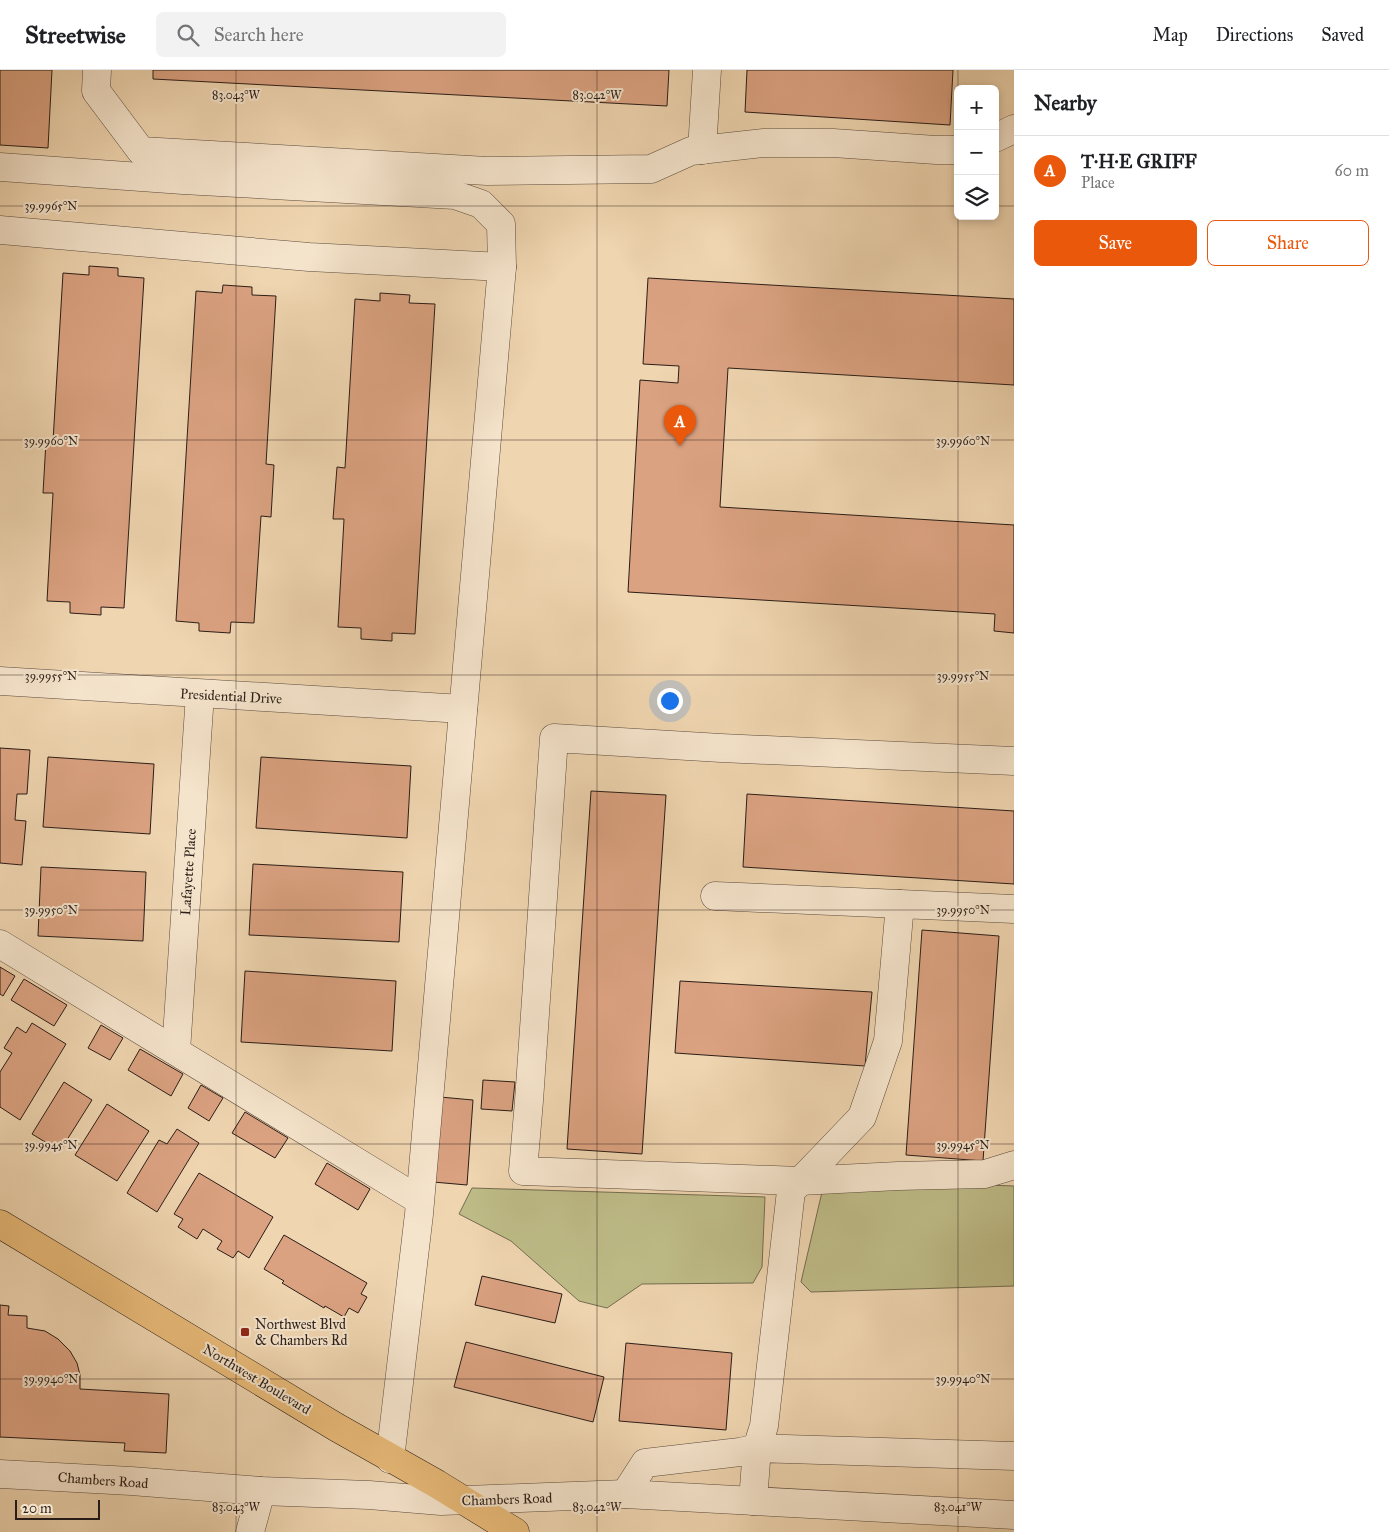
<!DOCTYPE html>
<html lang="en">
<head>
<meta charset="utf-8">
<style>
  :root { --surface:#fff; --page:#f2f2f2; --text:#202124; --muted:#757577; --line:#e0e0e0; --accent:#ea580c }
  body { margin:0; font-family:"IM FELL Great Primer",serif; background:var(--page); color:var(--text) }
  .controls { position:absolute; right:15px; top:15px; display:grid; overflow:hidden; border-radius:8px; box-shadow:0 2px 8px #0003 }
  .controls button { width:45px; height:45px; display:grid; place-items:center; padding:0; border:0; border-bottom:1px solid var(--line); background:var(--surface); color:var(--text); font:25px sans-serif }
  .scale { position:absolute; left:15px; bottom:12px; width:85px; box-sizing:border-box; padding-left:5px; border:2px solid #2a1d17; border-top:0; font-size:14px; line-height:18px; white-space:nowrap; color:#2a1d17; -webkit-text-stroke:4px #f5e4cc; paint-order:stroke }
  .you { position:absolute; left:669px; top:630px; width:18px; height:18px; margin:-12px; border:4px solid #fff; border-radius:50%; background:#1a73e8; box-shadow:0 0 0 8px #1a73e833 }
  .badge { display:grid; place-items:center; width:32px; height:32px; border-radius:50%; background:var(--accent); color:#fff; font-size:16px; font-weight:700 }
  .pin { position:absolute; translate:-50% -41px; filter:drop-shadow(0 1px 2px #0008) }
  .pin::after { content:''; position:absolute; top:26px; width:18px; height:15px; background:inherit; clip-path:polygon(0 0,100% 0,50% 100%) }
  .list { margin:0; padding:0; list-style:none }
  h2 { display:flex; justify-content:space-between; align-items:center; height:65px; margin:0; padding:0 20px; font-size:21px }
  h2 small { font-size:16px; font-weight:400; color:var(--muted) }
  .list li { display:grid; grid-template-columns:32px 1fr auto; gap:15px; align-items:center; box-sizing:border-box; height:70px; padding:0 20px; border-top:1px solid var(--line) }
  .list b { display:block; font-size:19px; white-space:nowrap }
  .list p { margin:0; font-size:16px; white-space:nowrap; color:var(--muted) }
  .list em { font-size:16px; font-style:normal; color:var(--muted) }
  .actions { display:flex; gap:10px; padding:15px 20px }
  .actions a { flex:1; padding:11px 0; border:1px solid var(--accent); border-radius:8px; text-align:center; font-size:18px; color:var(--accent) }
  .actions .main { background:var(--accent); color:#fff }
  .icon { flex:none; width:28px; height:28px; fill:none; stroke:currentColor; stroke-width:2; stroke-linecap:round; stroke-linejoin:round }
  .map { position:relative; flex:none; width:1014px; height:1462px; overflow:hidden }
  header { display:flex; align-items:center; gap:30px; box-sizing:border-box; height:70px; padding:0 25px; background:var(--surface); border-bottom:1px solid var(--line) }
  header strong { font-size:24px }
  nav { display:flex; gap:28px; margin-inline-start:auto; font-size:18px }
  .search { width:350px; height:45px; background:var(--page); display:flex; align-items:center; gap:12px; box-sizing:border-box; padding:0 18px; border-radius:8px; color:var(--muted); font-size:19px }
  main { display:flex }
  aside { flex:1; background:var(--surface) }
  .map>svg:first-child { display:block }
  .green { fill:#bebc88; stroke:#746c50 }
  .building { fill:#dba281; stroke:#2a1d17 }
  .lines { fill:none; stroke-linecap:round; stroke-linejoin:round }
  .minor-casing { stroke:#5b4b3d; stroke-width:29 }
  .major-casing { stroke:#2a1d17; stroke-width:29 }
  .minor { stroke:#f5e4cc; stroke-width:28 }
  .major { stroke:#e8ba78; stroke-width:28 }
  .ticks { fill:none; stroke:#2a1d17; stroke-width:1; stroke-opacity:0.45 }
  .poi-dot { fill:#8f2418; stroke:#f5e4cc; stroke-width:2 }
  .labels { text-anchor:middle; stroke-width:4; stroke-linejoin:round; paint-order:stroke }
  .street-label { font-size:14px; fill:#2a1d17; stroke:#f5e4cc }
  .poi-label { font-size:14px; fill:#2a1d17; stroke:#f5e4cc; text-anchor:start }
  .ticks-label { font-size:12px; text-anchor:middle; fill:#2a1d17; stroke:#f5e4cc; stroke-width:4; stroke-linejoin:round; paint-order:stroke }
</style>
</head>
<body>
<header>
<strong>Streetwise</strong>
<div class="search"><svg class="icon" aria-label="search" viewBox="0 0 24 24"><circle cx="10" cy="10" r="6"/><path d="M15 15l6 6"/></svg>Search here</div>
<nav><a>Map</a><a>Directions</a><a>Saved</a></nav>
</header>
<main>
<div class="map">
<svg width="1014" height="1462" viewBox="0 0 1014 1462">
  <rect width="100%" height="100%" fill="#efd5b0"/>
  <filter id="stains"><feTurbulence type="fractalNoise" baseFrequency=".004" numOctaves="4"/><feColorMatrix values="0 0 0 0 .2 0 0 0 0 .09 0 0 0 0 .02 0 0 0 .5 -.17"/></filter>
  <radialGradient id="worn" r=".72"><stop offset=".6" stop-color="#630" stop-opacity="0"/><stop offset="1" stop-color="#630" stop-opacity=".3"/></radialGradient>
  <g class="green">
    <path d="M825,1109L1014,1116V1216L811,1222L801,1212Z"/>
    <path d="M472,1118L765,1127L762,1197L753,1213L642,1214L607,1238L579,1231L511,1171L459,1144Z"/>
  </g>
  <g class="building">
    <path d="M0,0H52L48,78L0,75Z"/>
    <path d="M153,0H669L667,36L153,9Z"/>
    <path d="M747,0H953L950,55L745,42Z"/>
    <path d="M89,196L118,198V206L144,208L124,538L101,537V545L70,543V532L47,531L53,423H43L46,371H53L63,203L89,205Z"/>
    <path d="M648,208L1014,229V315L728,298L720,437L1014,455V563L994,561L995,544L628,522L640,310L678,313L679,296L643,294Z"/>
    <path d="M223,215L252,217V225L276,226L266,394L274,395L271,447L261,446L254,553L231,552L230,563L199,561V553L176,551L196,221L222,223Z"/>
    <path d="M380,223L410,225L409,233L435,234L415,564L392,563V571L361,569V558L338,557L344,449H333L337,397L345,398L355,229L380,231Z"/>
    <path d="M0,678L30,680L27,724H17L15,750L26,751L22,795L0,793Z"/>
    <path d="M48,687L154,694L150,764L43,757Z"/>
    <path d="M261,687L411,696L407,768L256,758Z"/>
    <path d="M591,721L666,725L642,1084L567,1079Z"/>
    <path d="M747,724L1014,741V814L743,797Z"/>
    <path d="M253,794L403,802L399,872L249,865Z"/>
    <path d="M41,797L146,802L143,871L38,866Z"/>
    <path d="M922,860L999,866L983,1091L906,1085Z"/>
    <path d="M0,897L15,906L3,926L0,924Z"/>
    <path d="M245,901L396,911L392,981L241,972Z"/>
    <path d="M24,909L67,935L54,956L11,930Z"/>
    <path d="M680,911L872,922L865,996L675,983Z"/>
    <path d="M32,953L66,974L20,1050L0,1037V1002L12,983L4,978L17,957L26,963Z"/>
    <path d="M101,955L123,968L110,990L88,978Z"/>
    <path d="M140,979L183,1004L171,1026L128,1000Z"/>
    <path d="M483,1010L515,1012L512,1041L481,1039Z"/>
    <path d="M64,1012L92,1030L60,1081L32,1064Z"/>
    <path d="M201,1015L223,1028L209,1051L188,1038Z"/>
    <path d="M440,1027L473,1030L467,1115L433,1112Z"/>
    <path d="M107,1034L149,1061L117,1111L75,1085Z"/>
    <path d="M245,1042L288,1068L275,1088L232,1063Z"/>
    <path d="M177,1059L199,1073L157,1142L127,1123L159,1070L167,1074Z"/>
    <path d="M327,1093L370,1119L358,1140L315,1114Z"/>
    <path d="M199,1103L273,1147L249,1188L238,1181L233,1188L217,1179L222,1171L203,1159L197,1169L178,1157L183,1149L174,1144Z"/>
    <path d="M284,1165L367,1213L361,1224L367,1227L358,1243L349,1238L344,1247L325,1236L324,1238L282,1213L284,1211L264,1199Z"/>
    <path d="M482,1206L562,1224L555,1253L475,1235Z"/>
    <path d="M0,1235L9,1236L8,1245L27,1246V1258L45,1261L58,1269L70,1281L77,1293L80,1305V1319L169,1324L166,1383L124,1381L125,1373L0,1367Z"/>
    <path d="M466,1272L604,1307L593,1352L454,1317Z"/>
    <path d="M626,1273L732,1283L726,1360L619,1351Z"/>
  </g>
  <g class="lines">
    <defs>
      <g id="minor">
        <path d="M97,0L96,21L141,81L487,101L651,99L691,81L764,73H833L936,80H958"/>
        <path d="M995,68L1014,59"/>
        <path d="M702,80L707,0"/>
        <path d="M0,97L183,110L455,125L481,134L501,154L502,197"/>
        <path d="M0,160L309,187L502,197L419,1144L390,1389"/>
        <path d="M0,611L463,639"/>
        <path d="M1014,691L721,678L554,668L529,1031L523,1101L800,1111L898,1106L985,1104L1014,1095"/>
        <path d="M715,826L900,834"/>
        <path d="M0,874L419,1130"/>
        <path d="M176,981L200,624"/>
        <path d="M0,1404L131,1411L261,1421L369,1425L441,1431L625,1424L1014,1445"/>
        <path d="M625,1424L645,1393L740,1382L757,1378L764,1356L791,1121L862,1047L888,971L900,834L1014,839"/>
        <path d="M753,1431L757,1378L1014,1386"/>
        <path d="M250,1462L261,1421"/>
      </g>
      <path id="major" d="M0,1154L336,1357L437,1414L515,1462"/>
    </defs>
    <use href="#minor" class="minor-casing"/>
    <use href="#major" class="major-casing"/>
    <use href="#minor" class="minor"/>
    <use href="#major" class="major"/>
  </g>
  <path class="ticks" d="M236,0V1462M597,0V1462M958,0V19M0,136H958M995,136H1014M958,146V1462M0,370H1014M0,605H1014M0,840H1014M0,1074H1014M0,1309H1014"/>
  <rect class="poi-dot" x="240" y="1257" width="10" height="10" rx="2.5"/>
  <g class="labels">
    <g class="street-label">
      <text transform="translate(231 626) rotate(3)" y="5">Presidential Drive</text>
      <text transform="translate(188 802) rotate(-86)" y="5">Lafayette Place</text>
      <text transform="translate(257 1309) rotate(31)" y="5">Northwest Boulevard</text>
      <text transform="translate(103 1410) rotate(4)" y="5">Chambers Road</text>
      <text transform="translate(507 1429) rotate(-2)" y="5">Chambers Road</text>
    </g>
    <g class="poi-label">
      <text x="255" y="1259">Northwest Blvd<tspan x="255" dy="16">&amp; Chambers Rd</tspan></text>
    </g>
  </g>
  <g class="ticks-label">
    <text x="236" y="29">83.043°W</text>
    <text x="597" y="29">83.042°W</text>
    <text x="51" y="140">39.9965°N</text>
    <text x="51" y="375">39.9960°N</text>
    <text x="963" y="375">39.9960°N</text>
    <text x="51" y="610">39.9955°N</text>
    <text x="963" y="610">39.9955°N</text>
    <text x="51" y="844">39.9950°N</text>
    <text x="963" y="844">39.9950°N</text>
    <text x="51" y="1079">39.9945°N</text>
    <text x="963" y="1079">39.9945°N</text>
    <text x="51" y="1313">39.9940°N</text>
    <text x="963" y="1313">39.9940°N</text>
    <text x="236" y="1441">83.043°W</text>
    <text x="597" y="1441">83.042°W</text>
    <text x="958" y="1441">83.041°W</text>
  </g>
  <rect width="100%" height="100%" filter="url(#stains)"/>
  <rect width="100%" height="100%" fill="url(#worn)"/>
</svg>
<div class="controls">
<button>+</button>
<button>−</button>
<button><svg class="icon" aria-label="layers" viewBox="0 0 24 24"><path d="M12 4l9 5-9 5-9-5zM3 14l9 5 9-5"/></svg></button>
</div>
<div class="scale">20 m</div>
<div class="you"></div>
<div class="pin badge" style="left:680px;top:376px">A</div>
</div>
<aside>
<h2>Nearby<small></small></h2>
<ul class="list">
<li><span class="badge">A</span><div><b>T·H·E GRIFF</b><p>Place</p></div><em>60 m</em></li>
</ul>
<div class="actions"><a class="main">Save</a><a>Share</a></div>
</aside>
</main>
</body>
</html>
